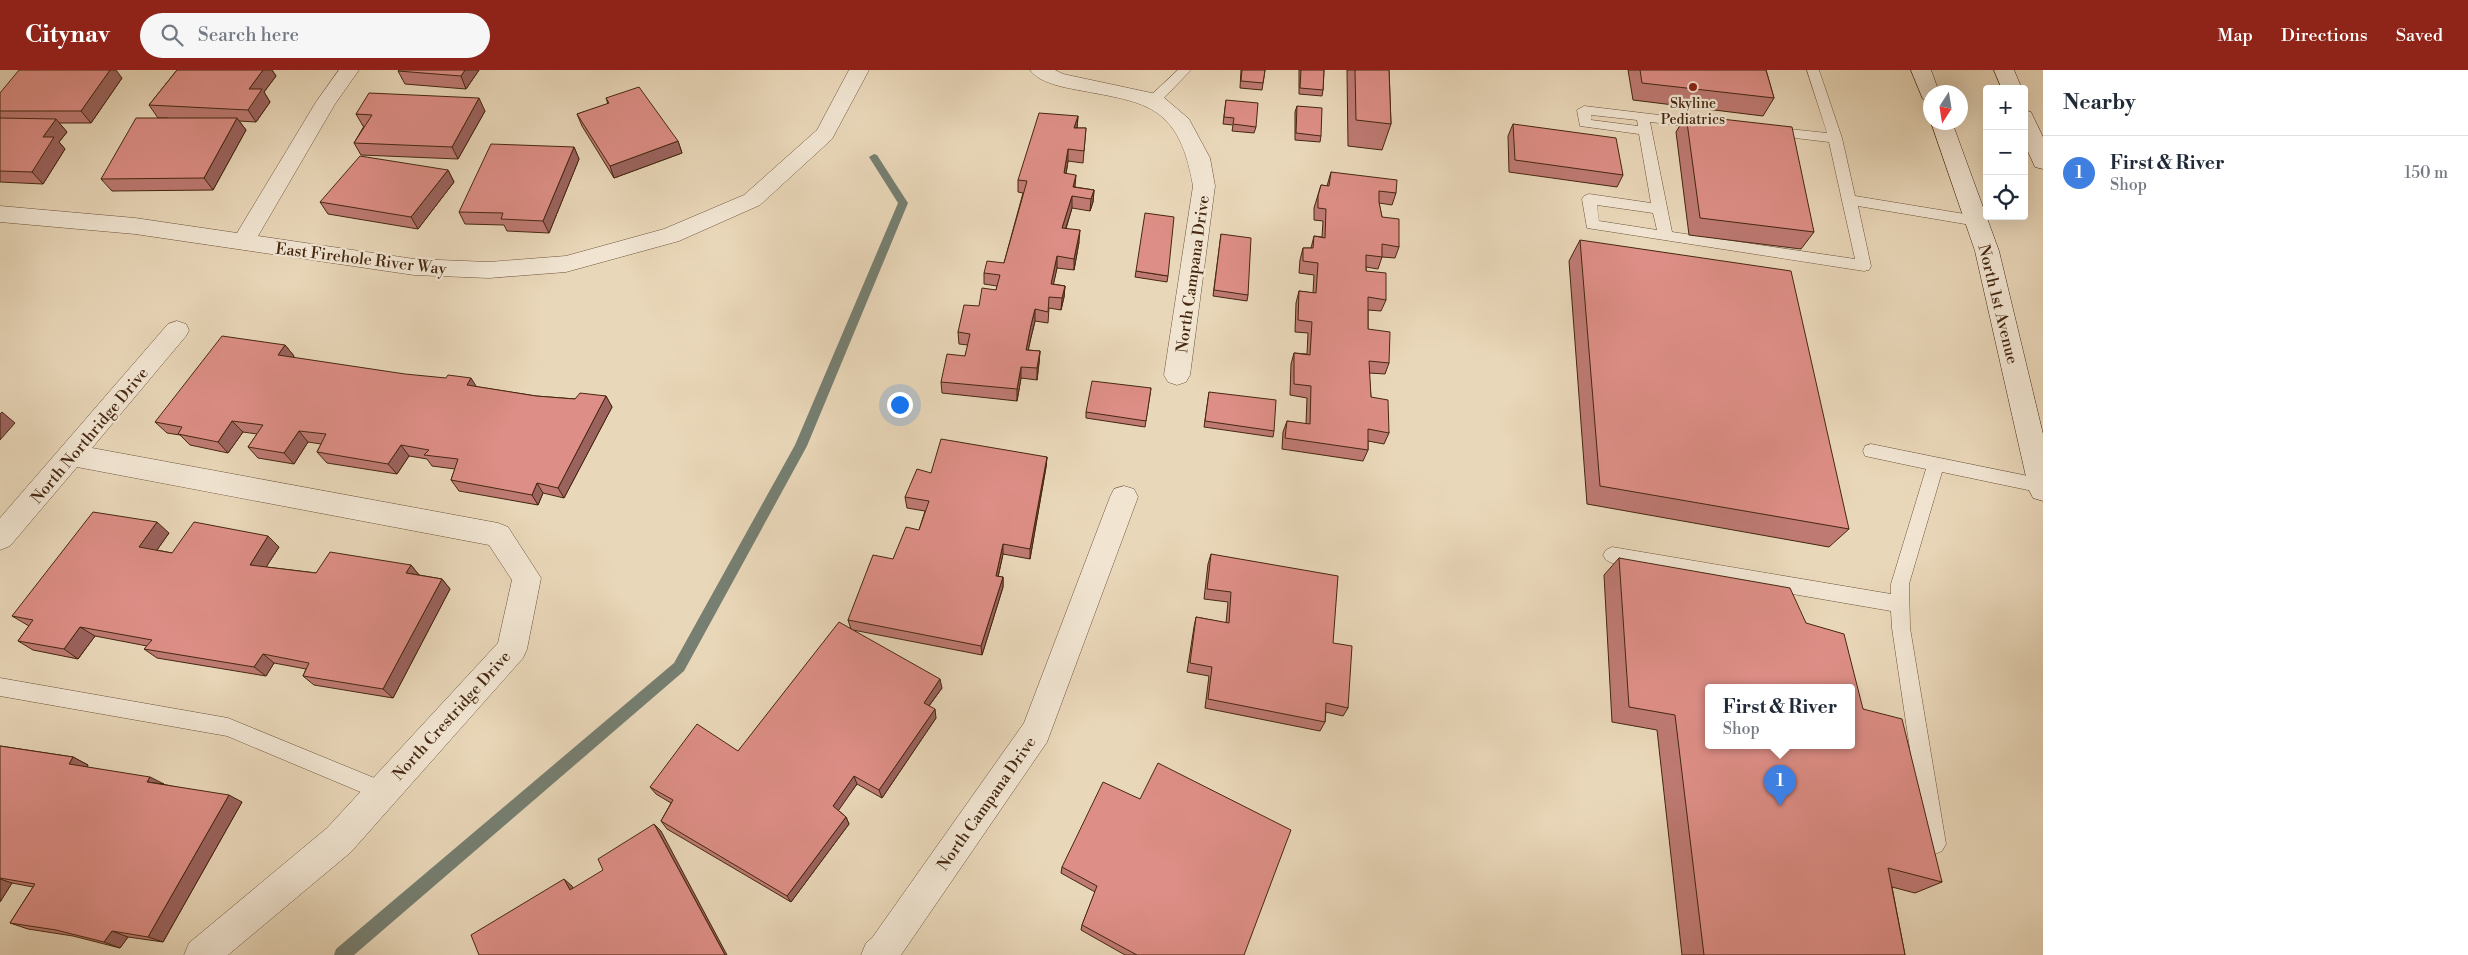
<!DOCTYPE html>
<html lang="en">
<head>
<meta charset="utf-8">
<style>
  :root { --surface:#fff; --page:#f6f6f7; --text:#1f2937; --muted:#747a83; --line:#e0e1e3; --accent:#8f2418 }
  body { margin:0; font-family:"Libre Bodoni",serif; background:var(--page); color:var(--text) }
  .controls { position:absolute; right:15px; top:15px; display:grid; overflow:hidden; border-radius:5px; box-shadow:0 5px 20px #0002 }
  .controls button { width:45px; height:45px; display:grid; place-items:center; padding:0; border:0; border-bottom:1px solid var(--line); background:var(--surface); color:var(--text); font:25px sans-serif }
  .compass { position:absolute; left:1923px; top:15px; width:45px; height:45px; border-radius:50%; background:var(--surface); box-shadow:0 5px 20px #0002; rotate:192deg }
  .you { position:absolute; left:899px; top:334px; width:18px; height:18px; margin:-12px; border:4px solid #fff; border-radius:50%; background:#1a73e8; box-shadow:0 0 0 8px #1a73e833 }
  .badge { display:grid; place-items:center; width:32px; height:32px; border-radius:50%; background:var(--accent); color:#fff; font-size:16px; font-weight:700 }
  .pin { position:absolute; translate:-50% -41px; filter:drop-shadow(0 1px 2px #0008) }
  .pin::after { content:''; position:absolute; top:26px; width:18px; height:15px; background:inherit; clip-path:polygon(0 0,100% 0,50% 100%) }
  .popup { position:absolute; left:1705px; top:614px; width:150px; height:65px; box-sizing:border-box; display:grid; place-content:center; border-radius:5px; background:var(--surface); filter:drop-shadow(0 1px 4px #0005); font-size:16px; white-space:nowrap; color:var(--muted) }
  .popup b { font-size:19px; color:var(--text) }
  .popup::after { content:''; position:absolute; left:50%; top:100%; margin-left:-10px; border:10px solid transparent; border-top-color:var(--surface) }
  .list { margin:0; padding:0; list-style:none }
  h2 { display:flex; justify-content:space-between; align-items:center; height:65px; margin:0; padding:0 20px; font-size:21px }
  h2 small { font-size:16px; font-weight:400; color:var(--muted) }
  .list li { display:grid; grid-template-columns:32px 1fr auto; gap:15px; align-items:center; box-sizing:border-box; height:75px; padding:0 20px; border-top:1px solid var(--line) }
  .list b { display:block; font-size:19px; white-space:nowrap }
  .list p { margin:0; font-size:16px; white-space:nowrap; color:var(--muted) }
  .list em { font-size:16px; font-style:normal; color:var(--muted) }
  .icon { flex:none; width:28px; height:28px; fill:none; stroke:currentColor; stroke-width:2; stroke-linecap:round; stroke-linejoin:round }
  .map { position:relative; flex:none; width:2043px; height:885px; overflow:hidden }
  header { display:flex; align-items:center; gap:30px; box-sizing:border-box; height:70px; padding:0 25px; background:var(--accent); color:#fff }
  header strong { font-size:24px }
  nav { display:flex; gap:28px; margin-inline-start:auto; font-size:18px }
  .search { width:350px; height:45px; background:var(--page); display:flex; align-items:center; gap:12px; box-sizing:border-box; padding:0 18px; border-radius:28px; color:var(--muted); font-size:19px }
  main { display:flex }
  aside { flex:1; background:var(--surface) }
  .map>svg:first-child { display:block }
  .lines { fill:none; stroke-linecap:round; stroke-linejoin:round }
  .stream { fill:#767f71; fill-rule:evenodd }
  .service-casing { stroke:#6e533a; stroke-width:1 }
  .minor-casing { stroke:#6e533a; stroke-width:1 }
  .secondary-casing { stroke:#452710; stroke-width:1 }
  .service { fill:#f1e5d2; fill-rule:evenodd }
  .minor { fill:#f1e5d2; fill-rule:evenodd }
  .secondary { fill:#f1e5d2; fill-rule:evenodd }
  .wall { fill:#be7a73; stroke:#452710 }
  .shaded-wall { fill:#9b635e; stroke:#452710 }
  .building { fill:#dd8e86; stroke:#452710; fill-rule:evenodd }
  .poi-dot { fill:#8f2418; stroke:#f1e5d2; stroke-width:2 }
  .labels { text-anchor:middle; stroke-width:4.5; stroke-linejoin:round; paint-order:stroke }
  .far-poi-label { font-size:14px; fill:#452710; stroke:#f1e5d2 }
  .street-label { font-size:16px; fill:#452710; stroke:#f1e5d2 }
</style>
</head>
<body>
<header>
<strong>Citynav</strong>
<div class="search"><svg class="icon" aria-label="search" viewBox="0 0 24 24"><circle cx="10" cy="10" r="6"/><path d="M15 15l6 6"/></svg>Search here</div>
<nav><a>Map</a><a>Directions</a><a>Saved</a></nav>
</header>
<main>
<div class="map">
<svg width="2043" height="885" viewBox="0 0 2043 885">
  <rect width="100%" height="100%" fill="#e9d7b9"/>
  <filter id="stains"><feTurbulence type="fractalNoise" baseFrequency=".004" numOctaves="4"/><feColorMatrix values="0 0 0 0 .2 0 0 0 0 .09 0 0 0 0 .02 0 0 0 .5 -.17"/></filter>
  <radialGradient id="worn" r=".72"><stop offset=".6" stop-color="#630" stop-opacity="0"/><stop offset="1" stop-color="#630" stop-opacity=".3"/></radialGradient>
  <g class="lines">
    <path class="stream" d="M874,84L877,85L908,133L807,376L684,601L354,885H334L336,879L674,593L795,375L898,133L869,87Z"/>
    <defs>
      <g id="service">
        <path d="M1178,0H1191L1159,33H1149L1147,30L1149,27Z"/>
        <path d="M1807,0H1819L1842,68L1855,126L1977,146L1984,151L1982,154L1977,156L1858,136L1871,196L1869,200L1864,201L1587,158L1582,129L1584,126L1589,124L1651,133L1639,64L1580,56L1577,40L1584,36L1709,51L1711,54L1704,58L1650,52L1672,162L1855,189L1829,72L1770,65L1763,61L1770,57L1827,63ZM1591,45L1637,50L1638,56L1591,50ZM1597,135L1653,143L1657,160L1599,151Z"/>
        <path d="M1871,374L2043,409L2042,423L1942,402L1909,514L1910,558L1946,774L1942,781L1935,784L1928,781L1924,774L1892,558L1891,541L1612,493L1606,490L1603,485L1606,480L1612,477L1891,524V514L1926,399L1865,386L1863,381L1865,376Z"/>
        <path d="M0,608L228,648L389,714L392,721L389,728L382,731L227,666L0,626Z"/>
      </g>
      <g id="minor">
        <path d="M339,0H359L335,34L258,166L414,189L489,192L566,186L664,159L744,125L817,60L849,0H869L832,69L760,135L679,171L566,202L489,208L414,205L135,164L0,152V136L135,148L237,163L316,32Z"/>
        <path d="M1030,0H1055L1063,4L1161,25L1189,49L1210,88L1215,116L1190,305L1186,312L1177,315L1168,312L1164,305L1193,116C1178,27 1139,33 1063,17C1052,14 1037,10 1030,0Z"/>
        <path d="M177,251L186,254L189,260L186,266L92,378L498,453L508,457L541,508L527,579L523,588L351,782L228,885H184L189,873L327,758L498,573L512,510L489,475L77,397L10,476L0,480V448L168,254Z"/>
        <path d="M1124,416L1134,419L1138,427L1047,672L901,885H861L866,873L872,868L1024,653L1110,427L1114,419Z"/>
      </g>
      <g id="secondary">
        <path d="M1911,0H1931L1939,22H1930V31L1923,29Z"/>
        <path d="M1994,0H2014L2022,19H2002Z"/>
        <path d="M2024,40L2031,42L2043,67V99L2035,97L2024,73Z"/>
        <path d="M1931,52H1952L1999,181L2043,364V431L2033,428L2029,420L1975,181Z"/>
      </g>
    </defs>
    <use href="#service" class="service-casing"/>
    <use href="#minor" class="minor-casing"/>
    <use href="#secondary" class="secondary-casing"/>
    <use href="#service" class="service"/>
    <use href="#minor" class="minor"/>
    <use href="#secondary" class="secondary"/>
  </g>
  <g class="wall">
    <path d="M177,0H272L276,6L264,22L270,32L256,52L239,51L246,60L213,120L112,121L101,109L168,48H158L149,35Z"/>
    <path d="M399,0H479L466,19L405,14L398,1Z"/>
    <path d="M1241,0H1265L1262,20L1240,18Z"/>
    <path d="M1299,0H1324L1323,20L1322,26L1299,24Z"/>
    <path d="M1347,0H1389L1391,54L1382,80L1348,76Z"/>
    <path d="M1628,0H1766L1774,28L1763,46L1633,30Z"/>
    <path d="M122,8L91,53H59L67,62L59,72L65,79L43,114L0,112V23Z"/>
    <path d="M606,28L678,71L682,83L614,108L582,56L577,44L608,34Z"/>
    <path d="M1226,30L1256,57L1254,63L1232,61L1233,55L1223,54Z"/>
    <path d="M1297,36L1321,66L1320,72L1295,70V42Z"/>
    <path d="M485,41L458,89L361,85L354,73L364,56H363L356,44Z"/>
    <path d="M1686,45L1814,162L1801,179L1689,165L1676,62Z"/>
    <path d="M1078,46L1077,58H1086L1083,93L1068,91L1066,104L1075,117L1094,120L1093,132L1090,141L1072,138L1066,159L1079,172L1074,200L1057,198L1053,214L1065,216L1064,227L1061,240L1049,238L1048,253L1035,251L1028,280L1040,281L1039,293L1037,310L1021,308L1017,331L942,323L941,312L965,286L968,275L959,274L958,262L979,236L996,220L997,216L984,214V203L1004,193L1023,123L1018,122V110Z"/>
    <path d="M1513,54L1623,105L1617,117L1509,102L1508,66Z"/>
    <path d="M574,77L579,89L549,163L507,161L504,155L465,154L459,142Z"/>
    <path d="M448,100L454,112L418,159L328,144L320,132Z"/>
    <path d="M1331,102L1396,123L1392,135L1379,133L1382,147L1399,177L1395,188L1382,187L1378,199L1366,197V201L1386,230L1381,241L1368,240V259L1389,293L1385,304L1369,303L1371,327L1389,363L1384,374L1368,371V380L1363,391L1282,379L1283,362L1287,351L1306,354L1307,328L1290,325L1291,294L1294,283L1307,284L1308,263L1295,262L1296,233L1299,221L1313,223L1314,205L1299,203L1300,190L1303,178H1311L1314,166L1322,167L1323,151L1314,150V138L1321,115L1327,116Z"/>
    <path d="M1221,164L1248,225L1247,231L1213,226Z"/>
    <path d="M1580,170L1849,459L1829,477L1587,434L1569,191Z"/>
    <path d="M1136,201L1168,206L1167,212L1135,207Z"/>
    <path d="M285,275L294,286L293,288L536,326L575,329L606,326L612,337L564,428L543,423L538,435L459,421L451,410L455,399L432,396L427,389L409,386L397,404L327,393L317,382L321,374L308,372L294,394L258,388L248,377L257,364L243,362L228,383L190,375L180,365L167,363L155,352Z"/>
    <path d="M1151,318L1145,357L1086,348V342Z"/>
    <path d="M1209,322L1274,361L1273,367L1204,357Z"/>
    <path d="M1047,387L1046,397L1030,489L1003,484L998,507H1003V517L982,585L853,560L942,618L929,636L936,648L882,728L857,714L838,740L846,747L849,754L791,832L667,759L661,751L671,733L656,724L650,717L738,681L851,559L848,550L893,489L919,460L925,441L907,438L905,427L931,403Z"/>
    <path d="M169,463L157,480L172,483L279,477L266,497L316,503L411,495L419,505L442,509L450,519L393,628L314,615L303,606L306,599L274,593L266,606L157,588L144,579L147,576L95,566L78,589L33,580L18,571L29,556L12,546Z"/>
    <path d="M1211,484L1333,573L1348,638L1343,646L1326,642L1325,652L1320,661L1205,638L1209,606L1187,602L1194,557L1196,547L1226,553L1228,532L1204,529L1208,494Z"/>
    <path d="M1619,488L1806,553L1863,639L1942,812L1915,823L1892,817L1905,885H1682L1657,660L1612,652L1604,505Z"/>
    <path d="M0,676L73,687L88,695L87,697L242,732L163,872L128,867L120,878L73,866L28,859L10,853L33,817L12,813L0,832Z"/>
    <path d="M1140,729L1244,885H1125L1081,860L1082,855L1095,822L1061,803L1062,797Z"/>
  </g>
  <g class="shaded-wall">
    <path d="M110,0H116L122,8L91,53L81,41Z"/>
    <path d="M263,0H272L276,6L264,22L270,32L256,52L248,40L249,19Z"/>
    <path d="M465,0H479L466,19L461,6Z"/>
    <path d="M479,28L485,41L458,89L452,77Z"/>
    <path d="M1078,46L1077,58H1074Z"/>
    <path d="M237,48L246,60L213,120L204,108Z"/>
    <path d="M56,49L67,62L59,72L65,79L43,114L32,102L43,67Z"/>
    <path d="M678,71L682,83L614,108L610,96Z"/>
    <path d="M574,77L579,89L549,163L543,151Z"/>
    <path d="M1068,79V91L1064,116V103Z"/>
    <path d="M448,100L454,112L418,159L411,147Z"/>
    <path d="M1076,105L1075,117H1073Z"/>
    <path d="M1094,120L1093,132L1090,141L1091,129Z"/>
    <path d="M1072,126V138L1062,170V158Z"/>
    <path d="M1080,160L1079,172L1074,200V189Z"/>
    <path d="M1057,186V198L1051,226V214Z"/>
    <path d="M1065,216L1064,227L1061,240L1062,228Z"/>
    <path d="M1035,239V251L1031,267L1026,291V280L1031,255Z"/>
    <path d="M285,275L294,286L287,297L278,285Z"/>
    <path d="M1040,281L1039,293L1037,310V298Z"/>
    <path d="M1021,297V308L1017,331V319Z"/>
    <path d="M471,308L478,319L467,315Z"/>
    <path d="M606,326L612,337L564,428L558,418Z"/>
    <path d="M2,342L15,353L0,370V344Z"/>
    <path d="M232,351L243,362L228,383L218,372Z"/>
    <path d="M299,361L308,372L294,394L284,383Z"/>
    <path d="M401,375L409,386L397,404L388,394Z"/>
    <path d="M1047,387L1046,397L1030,489V479Z"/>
    <path d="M537,413L543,423L538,435L532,425Z"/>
    <path d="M157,452L169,463L152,487L139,477Z"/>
    <path d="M268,466L279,477L261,505L250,495Z"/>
    <path d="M1003,474V484L996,516V506Z"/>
    <path d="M411,495L419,505L406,503Z"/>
    <path d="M1003,507V517L982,585L981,576Z"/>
    <path d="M442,509L450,519L393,628L383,619Z"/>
    <path d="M80,557L95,566L78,589L64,579Z"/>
    <path d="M263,584L274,593L266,606L254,597Z"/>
    <path d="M940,609L942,618L925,641L924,633Z"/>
    <path d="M935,639L936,648L882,728L879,720Z"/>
    <path d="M73,687L88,695L84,702L69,694Z"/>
    <path d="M854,706L857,714L836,744L833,736Z"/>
    <path d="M150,707L164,714L147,712Z"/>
    <path d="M229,725L242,732L163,872L148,867Z"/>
    <path d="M846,747L849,754L791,832L787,826Z"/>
    <path d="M654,754L661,761L727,885H725Z"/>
    <path d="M0,809L12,813L0,832Z"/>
    <path d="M564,809L572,816L578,827L570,820Z"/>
    <path d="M112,861L128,867L120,878L104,872Z"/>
  </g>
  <g class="building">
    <path d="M19,0H110L81,41H0V23Z"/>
    <path d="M177,0H263L249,19H262L248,40L149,35Z"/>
    <path d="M399,0H465L461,6L398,1Z"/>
    <path d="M1242,0H1265L1263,13L1241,11Z"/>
    <path d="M1301,0H1324L1323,20L1300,18Z"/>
    <path d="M1355,0H1389L1391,54L1356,50Z"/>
    <path d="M1640,0H1766L1774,28L1642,13Z"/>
    <path d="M639,17L678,71L610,96L577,44L609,33L606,28Z"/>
    <path d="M369,23L479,28L452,77L354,73L372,45L356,44Z"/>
    <path d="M1226,30L1258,33L1256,57L1233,54L1234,48L1224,47Z"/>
    <path d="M1297,36L1322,38L1321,66L1296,63Z"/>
    <path d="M1039,43L1078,46L1074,58H1086L1084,81L1068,79L1064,103L1076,105L1073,117L1094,120L1091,129L1072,126L1062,158L1080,160L1074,189L1057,186L1051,214L1065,216L1062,228L1049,227L1048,242L1035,239L1031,255L1026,280L1040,281L1037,298L1021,297L1017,319L941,312L947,284L965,286L970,264L958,262L964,235L979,236L982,218L996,220L1000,205L984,203L987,191L1004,193L1027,111L1018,110Z"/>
    <path d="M1686,45L1792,57L1814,162L1700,148Z"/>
    <path d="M0,48L56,49L43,67H54L32,102L0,101Z"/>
    <path d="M136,48H237L204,108L101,109Z"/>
    <path d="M1513,54L1616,68L1623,105L1515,90Z"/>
    <path d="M491,74L574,77L543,151L501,149L503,143L459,142Z"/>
    <path d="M360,86L448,100L411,147L320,132Z"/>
    <path d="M1331,102L1397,110L1396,123L1379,121V132L1382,147L1399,149V177L1382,174V187L1366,185V201L1386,203V230L1368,227V259L1390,262L1389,293L1369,291L1371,327L1388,330L1389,363L1368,359V380L1285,368L1287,351L1310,354L1311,316L1294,314V283L1310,285L1312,252L1298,250L1299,221L1316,223L1318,193L1303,191V178H1313L1314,166L1325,168L1326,139L1318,138V126L1321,115L1329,116Z"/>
    <path d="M1145,143L1174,147L1168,206L1136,201Z"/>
    <path d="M1221,164L1251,168L1248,225L1214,220Z"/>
    <path d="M1580,170L1791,201L1849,459L1600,416Z"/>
    <path d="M222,266L285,275L278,285L405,304L446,308L448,305L471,308L467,315L536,326L575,329L580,323L606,326L558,418L537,413L532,425L451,410L458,389L424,385L429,380L401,375L388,394L317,382L326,364L299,361L284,383L248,377L263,355L232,351L218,372L178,364L182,357L155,352Z"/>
    <path d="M1092,311L1151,318L1146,351L1086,342Z"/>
    <path d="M1209,322L1276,330L1274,361L1205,351Z"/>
    <path d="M941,369L1047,387L1030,479L1003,474L996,506L1003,507L981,576L848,550L873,485L893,489L906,457L919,460L929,431L905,427L917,399L931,403Z"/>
    <path d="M93,442L157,452L139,477L172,483L194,452L268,466L250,495L316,503L330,482L411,495L406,503L442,509L383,619L303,606L309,593L263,584L254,597L144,579L152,570L80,557L64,579L18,571L33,550L12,546Z"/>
    <path d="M1211,484L1338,506L1333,573L1352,576L1348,638L1326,633L1325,652L1208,629L1212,597L1190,593L1196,547L1229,553L1231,522L1207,519Z"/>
    <path d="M1619,488L1790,518L1806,553L1844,564L1863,639L1902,649L1942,812L1888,798L1905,885H1704L1675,645L1629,637ZM1709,617H1851V675H1709Z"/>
    <path d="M839,552L940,609L924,633L935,639L879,720L854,706L833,736L846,747L787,826L661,751L673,730L650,717L697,654L738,681Z"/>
    <path d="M0,676L73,687L69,694L150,707L147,712L229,725L148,867L112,861L104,872L56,860L10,853L35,814L0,808Z"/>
    <path d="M1158,693L1291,760L1244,885H1137L1082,855L1097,816L1062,797L1103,712L1140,729Z"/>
    <path d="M654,754L725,885H479L471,865L564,809L570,820L603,800L598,789Z"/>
  </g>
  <circle class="poi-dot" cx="1693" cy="17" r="5"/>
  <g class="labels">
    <g class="far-poi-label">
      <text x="1693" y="38">Skyline<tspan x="1693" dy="16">Pediatrics</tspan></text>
    </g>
    <g class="street-label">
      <text transform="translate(361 188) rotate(7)" y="6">East Firehole River Way</text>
      <text transform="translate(1192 204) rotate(-82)" y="6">North Campana Drive</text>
      <text transform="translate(1999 234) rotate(76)" y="6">North 1st Avenue</text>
      <text transform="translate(89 365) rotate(-50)" y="6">North Northridge Drive</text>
      <text transform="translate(451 645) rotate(-48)" y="6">North Crestridge Drive</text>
      <text transform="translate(986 733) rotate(-55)" y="6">North Campana Drive</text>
    </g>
  </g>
  <rect width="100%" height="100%" filter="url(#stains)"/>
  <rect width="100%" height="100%" fill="url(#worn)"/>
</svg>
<div class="controls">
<button>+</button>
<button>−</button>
<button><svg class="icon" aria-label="locate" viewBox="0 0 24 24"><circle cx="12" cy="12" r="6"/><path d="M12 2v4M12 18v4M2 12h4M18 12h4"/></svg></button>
</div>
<svg class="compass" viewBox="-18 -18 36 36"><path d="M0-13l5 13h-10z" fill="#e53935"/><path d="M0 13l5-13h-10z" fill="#747a83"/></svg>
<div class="you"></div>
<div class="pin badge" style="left:1780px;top:736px;background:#3f7fe0">1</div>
<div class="popup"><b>First &amp; River</b>Shop</div>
</div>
<aside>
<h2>Nearby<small></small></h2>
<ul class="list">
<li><span class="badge" style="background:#3f7fe0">1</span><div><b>First &amp; River</b><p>Shop</p></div><em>150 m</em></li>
</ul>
</aside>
</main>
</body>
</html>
